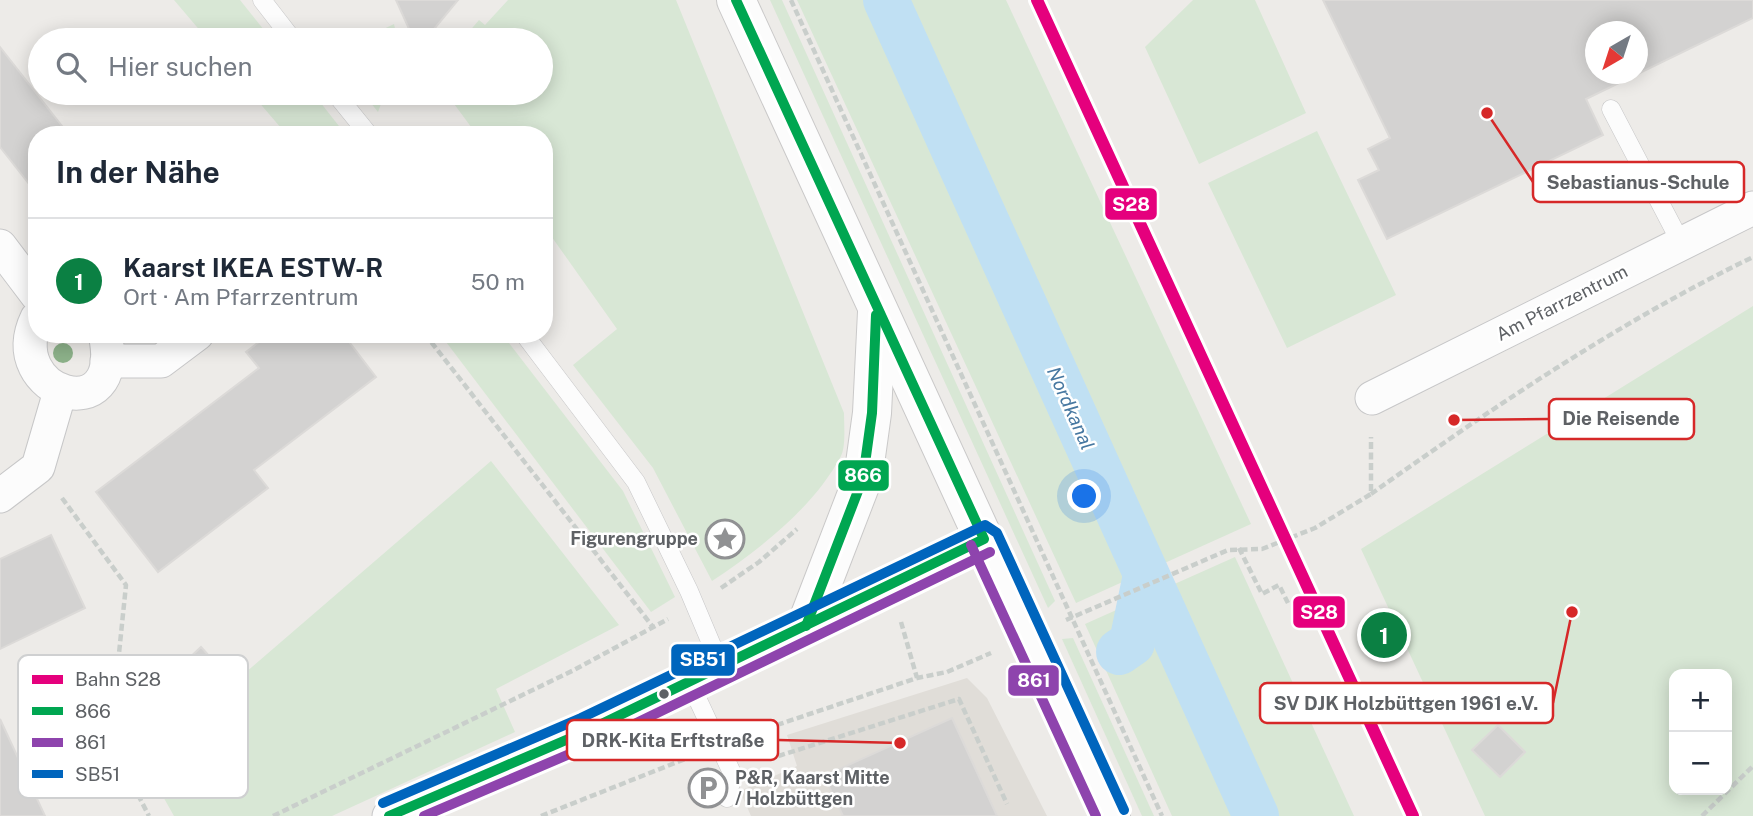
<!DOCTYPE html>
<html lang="de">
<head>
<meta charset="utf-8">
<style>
  :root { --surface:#fff; --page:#f6f6f7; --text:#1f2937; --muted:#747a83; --line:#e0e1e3; --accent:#0b8043 }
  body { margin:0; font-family:"Public Sans",sans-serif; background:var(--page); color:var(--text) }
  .controls { position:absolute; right:21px; bottom:21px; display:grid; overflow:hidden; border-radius:14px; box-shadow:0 4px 18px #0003 }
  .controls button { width:63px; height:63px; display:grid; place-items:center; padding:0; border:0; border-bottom:2px solid var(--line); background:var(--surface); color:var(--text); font:35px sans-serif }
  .compass { position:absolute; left:1585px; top:21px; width:63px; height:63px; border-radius:50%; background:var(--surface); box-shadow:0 4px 18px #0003; rotate:219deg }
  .you { position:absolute; left:1085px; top:497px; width:24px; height:24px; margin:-18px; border:5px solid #fff; border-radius:50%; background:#1a73e8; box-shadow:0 0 0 10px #1a73e833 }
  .badge { display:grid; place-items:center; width:46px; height:46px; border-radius:50%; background:var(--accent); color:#fff; font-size:23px; font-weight:700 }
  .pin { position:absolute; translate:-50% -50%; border:4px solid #fff; box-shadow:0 2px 7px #0006 }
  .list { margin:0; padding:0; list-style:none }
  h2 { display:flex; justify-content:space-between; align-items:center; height:91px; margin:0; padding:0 28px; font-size:30px }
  h2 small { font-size:23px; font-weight:400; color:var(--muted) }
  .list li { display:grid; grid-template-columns:46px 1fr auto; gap:21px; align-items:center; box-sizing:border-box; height:126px; padding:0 28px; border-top:2px solid var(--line) }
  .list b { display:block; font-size:26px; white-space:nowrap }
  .list p { margin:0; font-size:23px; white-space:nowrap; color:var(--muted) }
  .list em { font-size:23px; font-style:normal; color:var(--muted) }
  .icon { flex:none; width:38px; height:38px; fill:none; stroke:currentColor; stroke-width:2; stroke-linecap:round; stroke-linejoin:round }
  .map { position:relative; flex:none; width:1753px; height:816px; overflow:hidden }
  .search { position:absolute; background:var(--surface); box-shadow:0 4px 18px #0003; left:28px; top:28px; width:525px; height:77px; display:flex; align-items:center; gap:18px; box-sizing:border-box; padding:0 24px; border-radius:38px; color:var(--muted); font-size:26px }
  .panel { position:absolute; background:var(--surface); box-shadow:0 4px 18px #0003; left:28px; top:126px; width:525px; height:217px; border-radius:28px }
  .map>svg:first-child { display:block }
  .education { fill:#e0ddd8 }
  .green { fill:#d8e7d5; fill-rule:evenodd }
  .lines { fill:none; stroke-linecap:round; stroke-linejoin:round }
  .canal { stroke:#c0e0f3; stroke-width:46 }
  .building { fill:#d3d2d1; stroke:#dcdad8; stroke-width:2; fill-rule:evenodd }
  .lane-casing { stroke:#c7c7c8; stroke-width:19 }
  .street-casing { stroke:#c7c7c8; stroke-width:35 }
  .secondary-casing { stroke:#cac9c9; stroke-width:40 }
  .path { stroke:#c9cecb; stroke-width:4.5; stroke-dasharray:7 3.5; stroke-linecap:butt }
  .lane { stroke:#fcfcfc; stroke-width:18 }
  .street { stroke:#fcfcfc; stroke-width:33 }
  .secondary { stroke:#fcfcfc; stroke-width:38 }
  .bus-1-casing { stroke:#fff; stroke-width:16 }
  .bus-2-casing { stroke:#fff; stroke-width:16 }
  .bus-3-casing { stroke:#fff; stroke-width:16 }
  .bus-1 { stroke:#00a651; stroke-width:10 }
  .bus-2 { stroke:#8e44ad; stroke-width:10 }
  .bus-3 { stroke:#0065bd; stroke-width:10 }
  .rail-1-casing { stroke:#fff; stroke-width:18 }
  .rail-1 { stroke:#e5007d; stroke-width:12 }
  .tree { fill:#8db28a }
  .bus-dot { fill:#5e6165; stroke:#fff; stroke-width:2.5 }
  .labels { text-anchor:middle; stroke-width:5; stroke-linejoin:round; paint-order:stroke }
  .street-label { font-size:18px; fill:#5e6165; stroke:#fff }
  .poi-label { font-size:18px; font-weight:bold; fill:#5e6165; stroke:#fff; text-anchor:end }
  .water-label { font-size:19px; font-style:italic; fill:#4778a1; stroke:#fff }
  .key { fill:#fff; stroke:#cfd0d1; stroke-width:2 }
  .key-label { font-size:19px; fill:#5e6165 }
  .leader { fill:none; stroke:#d62828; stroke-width:2.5 }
  .callout-dot { fill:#d62828; stroke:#fff; stroke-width:2.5 }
  .callout { fill:#fff; stroke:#d62828; stroke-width:2.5 }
  .callout-label { font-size:19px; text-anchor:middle; font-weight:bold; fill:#5e6165 }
  .line-badge { stroke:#fff; stroke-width:2.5 }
  .badge-label { font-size:19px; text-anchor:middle; font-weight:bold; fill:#fff }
</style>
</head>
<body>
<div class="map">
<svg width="1753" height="816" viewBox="0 0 1753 816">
  <rect width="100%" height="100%" fill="#edebe8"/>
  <path class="education" d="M967,678L987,698L1047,816H751L740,791L797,766L787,735Z"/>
  <g class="green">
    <path d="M174,0H240L272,40H208Z"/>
    <path d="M508,0H676L844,413C844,425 846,446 841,456C814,507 759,550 712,581L653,468L573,365L617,329L544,226V135H477L446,93H541V40H462L479,20L485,25Z"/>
    <path d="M770,0H782L1055,601L1048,608Z"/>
    <path d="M797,0H1006L1251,524L1076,603Z"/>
    <path d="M1193,0H1255L1306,113L1199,164L1145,47Z"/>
    <path d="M394,24L396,33L385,40H361Z"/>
    <path d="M251,93H313L346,135H287Z"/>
    <path d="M363,93H385L378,112Z"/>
    <path d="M1317,131L1396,295L1287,348L1208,183Z"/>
    <path d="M1753,306V816H1485L1361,549ZM1674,674H1727V790H1674Z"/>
    <path d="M440,334H502L623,491L675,597L651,612Z"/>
    <path d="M491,461L619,625L496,689L515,732L332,816H174L143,761Z"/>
    <path d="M1235,557L1354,816H1172L1085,624Z"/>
    <path d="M1073,638L1154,816H1142L1062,639Z"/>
  </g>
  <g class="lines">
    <g class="canal">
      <path d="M886,0L1256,816"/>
      <path d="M1119,652L1132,643L1146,575"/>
    </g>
  </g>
  <g class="building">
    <path d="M396,0H458L425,40H414Z"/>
    <path d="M1323,0H1753V18L1586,99L1603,135L1387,239L1358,180L1379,170L1368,149L1390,138ZM1595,32H1637V74H1595Z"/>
    <path d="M0,47L69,135H37V194L0,147Z"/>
    <path d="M269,334H343L376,377L254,470L268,488L158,572L96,492L259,368L246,352Z"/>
    <path d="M51,535L85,608L0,649V559Z"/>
    <path d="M201,647L227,676L197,704L170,676Z"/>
    <path d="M952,718L997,816H843L824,776Z"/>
    <path d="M0,719L45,816H0Z"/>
    <path d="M1498,725L1525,752L1500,777L1472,750Z"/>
  </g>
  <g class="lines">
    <defs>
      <g id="lane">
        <path d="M262,0L293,40"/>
        <path d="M335,93L369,135"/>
        <path d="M1611,109L1681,243"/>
        <path d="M524,334L636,482L689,591L721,667"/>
        <path d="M690,683L733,775L727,798"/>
      </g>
      <g id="street">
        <path d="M0,246L37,295"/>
        <path d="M37,318C0,394 127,433 105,334"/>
        <path d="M107,361H161L197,334"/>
        <path d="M1372,398L1753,208"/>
        <path d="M0,496L38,467L59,395"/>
        <path d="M389,816L587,731L984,539"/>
      </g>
      <g id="secondary">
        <path d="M736,0L1111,816"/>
        <path d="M806,626L863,478L872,413L877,312"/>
      </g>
    </defs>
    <use href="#lane" class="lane-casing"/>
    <use href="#street" class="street-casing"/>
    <use href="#secondary" class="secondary-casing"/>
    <g class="path">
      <path d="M791,0L1162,816"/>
      <path d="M425,334L653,627"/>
      <path d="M1371,494C1492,408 1619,322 1753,257"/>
      <path d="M62,498L126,585L110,741L149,816"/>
      <path d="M1239,548L1262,594L1279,585L1288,603"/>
      <path d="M721,588L759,562L797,529"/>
      <path d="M1066,620L1228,550L1262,549L1315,528L1371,494V437"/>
      <path d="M901,622L917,678"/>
      <path d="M747,735L917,678L947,672L991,653"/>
      <path d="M758,754L772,758L959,699L1007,804"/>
      <path d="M273,816L574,670L668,619"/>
      <path d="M541,816L690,757"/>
      <path d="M1702,816L1753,766"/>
    </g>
    <use href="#lane" class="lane"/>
    <use href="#street" class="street"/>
    <use href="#secondary" class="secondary"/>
    <defs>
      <g id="bus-1">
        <path d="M806,626L863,478L872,413L876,315"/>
        <path d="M389,816L587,731L984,539L736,0"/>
      </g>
      <g id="bus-2">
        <path d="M971,545L1096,816"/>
        <path d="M424,816L593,744L990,552"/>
      </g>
      <path id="bus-3" d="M383,803L581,718L985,525L997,533L1124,810"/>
    </defs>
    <use href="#bus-1" class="bus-1-casing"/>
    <use href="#bus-2" class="bus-2-casing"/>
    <use href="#bus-3" class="bus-3-casing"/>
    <use href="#bus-1" class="bus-1"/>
    <use href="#bus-2" class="bus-2"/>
    <use href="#bus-3" class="bus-3"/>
    <defs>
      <path id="rail-1" d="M1037,0L1413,816"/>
    </defs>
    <use href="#rail-1" class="rail-1-casing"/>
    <use href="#rail-1" class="rail-1"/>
  </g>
  <circle class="tree" cx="63" cy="353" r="10"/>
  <defs>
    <symbol id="sight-ring" viewBox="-11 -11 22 22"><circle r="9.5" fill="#fff" stroke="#909193" stroke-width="1.5"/><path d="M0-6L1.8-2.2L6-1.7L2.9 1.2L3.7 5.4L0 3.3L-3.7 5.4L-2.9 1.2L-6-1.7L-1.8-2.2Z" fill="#909193"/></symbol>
    <symbol id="parking-ring" viewBox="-11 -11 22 22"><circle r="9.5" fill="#fff" stroke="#909193" stroke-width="1.5"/><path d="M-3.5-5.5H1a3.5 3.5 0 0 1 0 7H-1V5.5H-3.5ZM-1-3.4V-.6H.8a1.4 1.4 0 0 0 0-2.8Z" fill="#909193"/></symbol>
  </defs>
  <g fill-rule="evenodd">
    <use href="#sight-ring" x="703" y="517" width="44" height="44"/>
    <use href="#parking-ring" x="686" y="766" width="44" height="44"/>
  </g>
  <circle class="bus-dot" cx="664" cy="694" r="6"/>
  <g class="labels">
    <g class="street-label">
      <text transform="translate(1562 303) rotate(-27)" y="6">Am Pfarrzentrum</text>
    </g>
    <g class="poi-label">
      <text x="698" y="545">Figurengruppe</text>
      <text x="735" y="784" text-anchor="start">P&amp;R, Kaarst Mitte<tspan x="735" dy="21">/ Holzbüttgen</tspan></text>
    </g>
    <g class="water-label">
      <text transform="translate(1071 408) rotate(66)" y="7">Nordkanal</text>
    </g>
  </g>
  <rect x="18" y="655" width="230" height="143" rx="10" class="key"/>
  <rect x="32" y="675" width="31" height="9" fill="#e5007d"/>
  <rect x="32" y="707" width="31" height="8" fill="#00a651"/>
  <rect x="32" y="738" width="31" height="9" fill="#8e44ad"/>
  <rect x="32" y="770" width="31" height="8" fill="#0065bd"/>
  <g class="key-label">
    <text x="75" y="686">Bahn S28</text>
    <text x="75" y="718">866</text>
    <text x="75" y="749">861</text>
    <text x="75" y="781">SB51</text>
  </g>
  <path class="leader" d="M1487 113L1533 182M1454 420L1549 419M1572 612L1553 703M900 743L778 740"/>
  <g class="callout-dot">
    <circle cx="1487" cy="113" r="7"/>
    <circle cx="1454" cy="420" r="7"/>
    <circle cx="1572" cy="612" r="7"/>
    <circle cx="900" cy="743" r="7"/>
  </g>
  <g class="callout">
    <rect x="1533" y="162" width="211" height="40" rx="7"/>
    <rect x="1549" y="399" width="145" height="40" rx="7"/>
    <rect x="1260" y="683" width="293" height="40" rx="7"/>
    <rect x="567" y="720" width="211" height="40" rx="7"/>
  </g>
  <g class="callout-label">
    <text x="1638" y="189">Sebastianus-Schule</text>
    <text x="1621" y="425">Die Reisende</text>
    <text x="1406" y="710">SV DJK Holzbüttgen 1961 e.V.</text>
    <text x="673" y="747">DRK-Kita Erftstraße</text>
  </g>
  <g class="line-badge">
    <rect x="1104" y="187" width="54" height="34" rx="7" fill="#e5007d"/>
    <rect x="837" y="459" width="53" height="33" rx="7" fill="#00a651"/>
    <rect x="1292" y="595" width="54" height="34" rx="7" fill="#e5007d"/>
    <rect x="670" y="643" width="66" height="34" rx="7" fill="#0065bd"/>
    <rect x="1007" y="664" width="53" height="33" rx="7" fill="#8e44ad"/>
  </g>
  <g class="badge-label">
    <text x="1131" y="211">S28</text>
    <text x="863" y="482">866</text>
    <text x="1319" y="619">S28</text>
    <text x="703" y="666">SB51</text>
    <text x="1034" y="687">861</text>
  </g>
</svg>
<div class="controls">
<button>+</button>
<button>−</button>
</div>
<svg class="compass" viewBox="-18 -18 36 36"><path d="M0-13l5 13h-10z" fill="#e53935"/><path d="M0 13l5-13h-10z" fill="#747a83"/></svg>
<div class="you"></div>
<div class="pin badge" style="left:1384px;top:635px">1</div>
<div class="search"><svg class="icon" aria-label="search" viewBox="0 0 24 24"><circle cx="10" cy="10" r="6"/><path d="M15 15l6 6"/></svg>Hier suchen</div>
<section class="panel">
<h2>In der Nähe<small></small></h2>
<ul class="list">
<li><span class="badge">1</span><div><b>Kaarst IKEA ESTW-R</b><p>Ort · Am Pfarrzentrum</p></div><em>50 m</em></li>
</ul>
</section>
</div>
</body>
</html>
